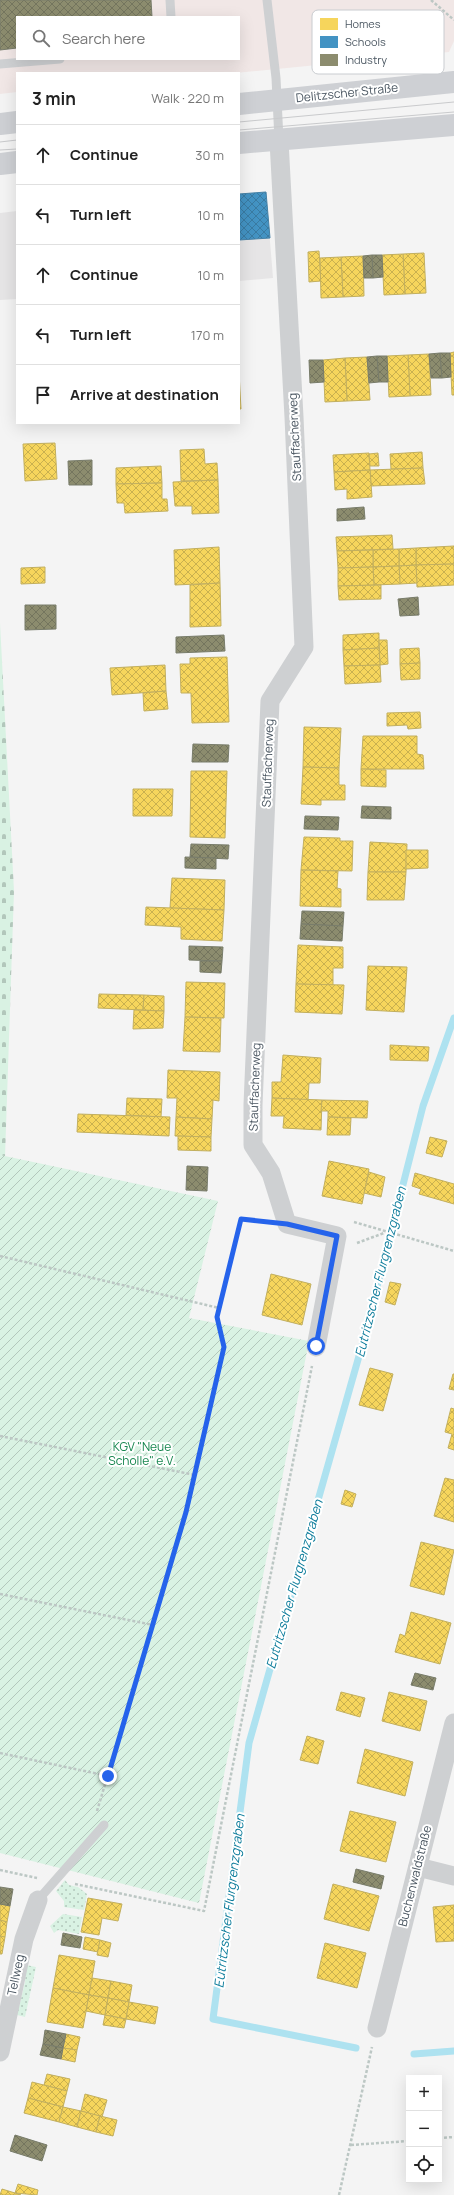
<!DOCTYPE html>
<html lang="en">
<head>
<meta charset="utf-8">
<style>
  :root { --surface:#fff; --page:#f6f6f6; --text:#222; --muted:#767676; --line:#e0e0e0 }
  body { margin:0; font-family:Manrope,sans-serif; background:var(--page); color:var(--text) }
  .controls { position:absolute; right:12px; bottom:12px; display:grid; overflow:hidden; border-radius:0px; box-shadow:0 4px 16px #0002 }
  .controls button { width:36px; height:36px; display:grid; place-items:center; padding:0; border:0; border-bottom:1px solid var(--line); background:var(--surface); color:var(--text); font:20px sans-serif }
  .stop { position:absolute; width:12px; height:12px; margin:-9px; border:3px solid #2563eb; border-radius:50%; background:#fff }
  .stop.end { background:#2563eb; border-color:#fff; box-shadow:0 1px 4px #0008 }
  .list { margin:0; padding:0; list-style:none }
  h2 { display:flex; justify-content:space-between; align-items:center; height:52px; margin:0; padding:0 16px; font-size:17px }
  h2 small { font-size:13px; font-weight:400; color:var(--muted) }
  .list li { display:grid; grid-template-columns:26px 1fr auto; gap:12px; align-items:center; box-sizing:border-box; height:60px; padding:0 16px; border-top:1px solid var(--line) }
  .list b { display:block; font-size:15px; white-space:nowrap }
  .list em { font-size:13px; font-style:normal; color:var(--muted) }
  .icon { flex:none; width:22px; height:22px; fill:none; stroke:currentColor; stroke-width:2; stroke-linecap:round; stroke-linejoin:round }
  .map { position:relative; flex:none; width:454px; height:2195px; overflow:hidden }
  .search { position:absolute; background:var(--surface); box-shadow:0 4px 16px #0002; left:16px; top:16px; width:224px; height:44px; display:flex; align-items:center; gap:10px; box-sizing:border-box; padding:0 14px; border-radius:0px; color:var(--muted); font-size:15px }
  .panel { position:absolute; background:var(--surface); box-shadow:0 4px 16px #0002; left:16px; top:72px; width:224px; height:352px; border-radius:0px }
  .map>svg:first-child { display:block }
  .education { fill:#e6e5e6 }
  .medical { fill:#f1e7e6; fill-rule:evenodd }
  .grass { fill:url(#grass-dots) }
  .cemetery { fill:url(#cemetery-stones) }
  .garden { fill:url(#garden-furrows) }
  .homes { fill:url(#homes-cross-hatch); stroke:#c2af5e }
  .schools { fill:url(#schools-cross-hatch); stroke:#4581a6 }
  .industry { fill:url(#industry-cross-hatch); stroke:#787c6a }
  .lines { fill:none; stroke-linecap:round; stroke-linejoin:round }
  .stream { stroke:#aee2f0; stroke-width:7 }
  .path { stroke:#bcc7c4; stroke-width:2.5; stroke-dasharray:3 2; stroke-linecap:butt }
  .lane { stroke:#ced0d2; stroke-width:9 }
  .street { stroke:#ced0d2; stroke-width:19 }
  .secondary { stroke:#ced0d4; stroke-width:22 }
  .tram { stroke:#c9cacc; stroke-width:1 }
  .route { stroke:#2563eb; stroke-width:5 }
  .labels { text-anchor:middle; stroke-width:4; stroke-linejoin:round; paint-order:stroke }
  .street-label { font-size:12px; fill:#4a5661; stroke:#fff }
  .park-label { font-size:12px; fill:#17864f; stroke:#fff }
  .water-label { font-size:13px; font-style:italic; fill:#0c7c9b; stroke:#fff }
  .key { fill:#fff; stroke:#c9ccd0; stroke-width:1 }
  .key-label { font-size:11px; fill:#4a5661 }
</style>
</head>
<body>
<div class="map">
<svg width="454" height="2195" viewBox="0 0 454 2195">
  <defs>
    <pattern id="grass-dots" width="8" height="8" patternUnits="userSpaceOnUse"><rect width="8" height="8" fill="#d9f2e3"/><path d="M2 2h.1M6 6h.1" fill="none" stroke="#b2c7bb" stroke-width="1.8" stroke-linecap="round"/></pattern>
    <pattern id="cemetery-stones" width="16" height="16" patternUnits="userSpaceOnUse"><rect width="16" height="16" fill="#d9f2e3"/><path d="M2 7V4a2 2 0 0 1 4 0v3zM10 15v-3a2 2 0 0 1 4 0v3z" fill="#b2c7bb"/></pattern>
    <pattern id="garden-furrows" width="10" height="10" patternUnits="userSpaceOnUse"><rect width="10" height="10" fill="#d9f2e3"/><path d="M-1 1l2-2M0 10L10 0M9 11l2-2" fill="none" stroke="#b2c7bb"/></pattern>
    <pattern id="homes-cross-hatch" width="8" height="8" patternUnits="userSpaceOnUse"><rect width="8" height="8" fill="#f6d55c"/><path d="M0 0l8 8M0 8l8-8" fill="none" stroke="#c9b04f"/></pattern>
    <pattern id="schools-cross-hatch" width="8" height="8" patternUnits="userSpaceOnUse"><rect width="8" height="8" fill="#4393c3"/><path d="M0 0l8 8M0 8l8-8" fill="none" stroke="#3a7ba2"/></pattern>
    <pattern id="industry-cross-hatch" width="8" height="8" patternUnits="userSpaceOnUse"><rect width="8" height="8" fill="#8c8c6e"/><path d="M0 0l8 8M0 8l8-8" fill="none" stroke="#74755e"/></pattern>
  </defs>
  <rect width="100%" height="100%" fill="#f4f4f4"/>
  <g class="education">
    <path d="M266,192L273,278L239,281V194Z"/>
    <path d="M17,211V299L0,300V213Z"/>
  </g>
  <path class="medical" d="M0,0H454V41L449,52L235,73H17V92L0,94ZM17,17H239V59H17Z"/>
  <g class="grass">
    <path d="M65,1880L69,1885L78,1887L87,1894L84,1910L64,1907V1901L56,1891Z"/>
    <path d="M63,1914L82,1917L79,1934L58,1930L54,1933L50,1926Z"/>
    <path d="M26,1965L36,1967L25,2017L17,2015L25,1982Z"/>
  </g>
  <path class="cemetery" d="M0,623L14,891L5,1157L0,1155Z"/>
  <path class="garden" d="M0,1155L218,1201L189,1318L309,1341L199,1903L0,1853Z"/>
  <g class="homes">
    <path d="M319,251L321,281L309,282L308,252Z"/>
    <path d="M424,253L426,293L405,294L403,254Z"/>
    <path d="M403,254L405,294L384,295L382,255Z"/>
    <path d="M363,256L364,296L343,297L341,257Z"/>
    <path d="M341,257L343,297L321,298L320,258Z"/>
    <path d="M454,352V395H452L450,353Z"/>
    <path d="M429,354L431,395L410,396L408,355Z"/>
    <path d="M408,355L410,396L389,397L387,356Z"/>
    <path d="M367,357L370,400L347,401L345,358Z"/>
    <path d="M345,358L347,401L325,402L323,360Z"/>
    <path d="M239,372L241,409H239Z"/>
    <path d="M55,443L57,479L25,481L23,444Z"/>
    <path d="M204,449L205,464L217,463L218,480L181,481L180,450Z"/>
    <path d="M422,452L423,468L391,469L390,454Z"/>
    <path d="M369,453L370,470L334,472L333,455Z"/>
    <path d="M378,453L379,466H370L369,454Z"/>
    <path d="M161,466L162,483L116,484V468Z"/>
    <path d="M423,468L425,484L371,486L370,470Z"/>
    <path d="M370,470L372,497L347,499V489L335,490L334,472Z"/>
    <path d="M218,480L219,513L192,514V506H175L173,482Z"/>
    <path d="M162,483V499H167L168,511L125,513L124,503H117L116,484Z"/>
    <path d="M392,535L393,549L337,551L336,537Z"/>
    <path d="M454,546V564L416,565V548Z"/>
    <path d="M219,547L220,583L175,585L174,550Z"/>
    <path d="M416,548V565L399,566V549Z"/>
    <path d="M399,549V566L373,567V550Z"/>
    <path d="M373,550V567L338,568L337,551Z"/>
    <path d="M454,564V585L417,587L416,565Z"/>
    <path d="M416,565L417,583L400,584L399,566Z"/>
    <path d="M399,566L400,584L374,585L373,567Z"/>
    <path d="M45,567V583L21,584V568Z"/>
    <path d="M373,567L374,585L338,586V568Z"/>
    <path d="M220,583L221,626L190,627V585Z"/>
    <path d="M381,585V599L339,600L338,586Z"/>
    <path d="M379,633V648L343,650V635Z"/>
    <path d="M379,640H387L388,664L380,665Z"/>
    <path d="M379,648L380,665L344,666L343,650Z"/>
    <path d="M419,648L420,663L400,664V649Z"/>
    <path d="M227,657L229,722L192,723L191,693H181L180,664H190V658Z"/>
    <path d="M420,663V679L401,680L400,664Z"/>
    <path d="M165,665L166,691L112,695L110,668Z"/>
    <path d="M380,665L381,682L345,684L344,666Z"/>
    <path d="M166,691L168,709L144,711L143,693Z"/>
    <path d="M420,712L421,728L408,729L407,725L387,726V713Z"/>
    <path d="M304,727L341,728L339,768L303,767Z"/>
    <path d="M363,736H417V754L423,755L424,769H361Z"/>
    <path d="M303,767L339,768V785H345V800H321V805L301,804Z"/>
    <path d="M361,769L386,770V787L361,786Z"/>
    <path d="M191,771H227L225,838L190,837Z"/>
    <path d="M133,789H173L172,816H133Z"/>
    <path d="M304,837L340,838V841H353L352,871L301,870Z"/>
    <path d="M370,842L407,844L406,872H368Z"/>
    <path d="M406,850H428V868L406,869Z"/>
    <path d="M301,870L338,871L337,888L341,889V907L300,906Z"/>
    <path d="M368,872H406L404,900H367Z"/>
    <path d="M172,878L225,880L224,910L170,908Z"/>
    <path d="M146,907L224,910L222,941L181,939V927L145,925Z"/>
    <path d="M298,945L343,947V968H333V985L296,984Z"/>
    <path d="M368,966L407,967L404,1012L366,1010Z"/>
    <path d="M186,982L225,983L224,1018L185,1017Z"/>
    <path d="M296,984L344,985L342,1014L295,1012Z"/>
    <path d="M99,994L144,995L143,1010L98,1008Z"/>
    <path d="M144,995L164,996V1011L143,1010Z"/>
    <path d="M134,1010L164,1011L163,1028L133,1029Z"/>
    <path d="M185,1017L221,1018L220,1052L183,1051Z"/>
    <path d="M390,1045L429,1047L428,1061L390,1060Z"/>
    <path d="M283,1055L321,1058L320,1083H309L308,1100L272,1098V1082H281Z"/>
    <path d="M168,1070L220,1072L219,1101L213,1100L212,1119L176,1117L177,1098H167Z"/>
    <path d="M127,1098L162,1099L161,1117L126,1115Z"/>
    <path d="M272,1098L322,1100L321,1130L283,1128L284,1116H271Z"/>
    <path d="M322,1100L368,1101L367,1118L328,1117V1111H321Z"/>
    <path d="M78,1114L170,1117L169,1136L77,1132Z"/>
    <path d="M176,1117L212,1119L211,1137L175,1136Z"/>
    <path d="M328,1117L351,1118L350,1135H327Z"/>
    <path d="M178,1136L211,1137V1151L178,1150Z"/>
    <path d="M430,1137L447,1141L442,1157L426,1153Z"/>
    <path d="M329,1161L369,1169L362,1204L322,1196Z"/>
    <path d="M369,1172L385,1177L381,1197L364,1193Z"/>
    <path d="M415,1173L454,1184V1204L419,1194L421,1189L412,1186Z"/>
    <path d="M271,1274L311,1284L302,1325L262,1315Z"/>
    <path d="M390,1282L401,1284L395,1305L385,1302Z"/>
    <path d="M370,1368L393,1374L383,1411L359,1405Z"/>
    <path d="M453,1374H454V1390L449,1389Z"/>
    <path d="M451,1408L454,1409V1450L448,1448L452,1434L445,1432Z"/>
    <path d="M445,1478L454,1480V1522L434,1516Z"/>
    <path d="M345,1490L356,1494L352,1507L341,1504Z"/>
    <path d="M421,1542L454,1550L444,1595L410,1586Z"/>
    <path d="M411,1612L451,1623L440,1664L395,1652L400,1634L405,1636Z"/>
    <path d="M341,1692L365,1698L360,1717L336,1710Z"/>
    <path d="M389,1692L427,1701L420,1731L382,1721Z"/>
    <path d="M307,1736L324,1741L318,1764L300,1760Z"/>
    <path d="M365,1749L413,1762L405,1796L357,1783Z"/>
    <path d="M350,1811L396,1822L386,1862L340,1851Z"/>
    <path d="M333,1884L379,1896L369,1931L324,1919Z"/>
    <path d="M88,1898L122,1904L118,1921L102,1918L99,1935L81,1932Z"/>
    <path d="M0,1904L10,1906L7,1922L0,1920Z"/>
    <path d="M454,1905V1941L436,1942L433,1907Z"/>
    <path d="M0,1920L7,1922L5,1937L0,1936Z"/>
    <path d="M0,1936L5,1937L2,1954H0Z"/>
    <path d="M85,1937L100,1940L98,1952L83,1949Z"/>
    <path d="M100,1940L111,1943L108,1957L97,1955Z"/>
    <path d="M325,1943L366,1953L357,1988L317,1978Z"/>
    <path d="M59,1955L95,1961L89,1995L53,1988Z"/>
    <path d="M92,1978L111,1981L108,1998L89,1995Z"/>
    <path d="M111,1981L132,1985L129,2002L108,1998Z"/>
    <path d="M53,1988L89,1995L83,2028L47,2022Z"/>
    <path d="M89,1995L108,1998L105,2015L86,2011Z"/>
    <path d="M108,1998L129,2002L126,2019L105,2015Z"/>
    <path d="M129,2002L158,2007L155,2024L126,2019Z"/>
    <path d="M105,2015L126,2019L124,2028L103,2025Z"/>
    <path d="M66,2034L80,2037L77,2050L63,2048Z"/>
    <path d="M63,2048L77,2050L75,2062L61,2059Z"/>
    <path d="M47,2074L70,2079L67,2091L44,2085Z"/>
    <path d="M32,2082L67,2091L63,2107L28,2098Z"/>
    <path d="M85,2094L107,2100L102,2117L81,2111Z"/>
    <path d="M28,2098L63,2107L59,2122L24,2113Z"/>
    <path d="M63,2107L81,2111L77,2127L59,2122Z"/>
    <path d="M81,2111L100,2116L96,2132L77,2127Z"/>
    <path d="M100,2116L117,2120L113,2136L96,2132Z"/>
    <path d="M18,2184L38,2190L37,2195L15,2193Z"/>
    <path d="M2,2189L15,2193L21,2195H0Z"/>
  </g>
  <path class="schools" d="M266,192L270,238L239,240V194Z"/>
  <g class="industry">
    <path d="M0,0H151L152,17H17V48L0,50Z"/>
    <path d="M372,255H382L383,277L373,278Z"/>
    <path d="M372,255L373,278H364L363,256Z"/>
    <path d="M440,353L442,378H431L429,354Z"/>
    <path d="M440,353H450L451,377L442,378Z"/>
    <path d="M377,356L379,382L369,383L367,357Z"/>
    <path d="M377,356H387L388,382H379Z"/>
    <path d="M309,360H323L324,382L310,383Z"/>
    <path d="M92,460V485H69L68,461Z"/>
    <path d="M364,507L365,519L337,521V509Z"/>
    <path d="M418,597L419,615L400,616L398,599Z"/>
    <path d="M25,605H56V629L25,630Z"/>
    <path d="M224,635L225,651L176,653V637Z"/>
    <path d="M193,744L229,745L228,762H192Z"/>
    <path d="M362,806L391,807V819L361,818Z"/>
    <path d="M305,816L339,817L338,830L304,829Z"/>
    <path d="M191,844L229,845L228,859L190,857Z"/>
    <path d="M185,857L216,858V869L185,868Z"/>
    <path d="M302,911L344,912L343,926L301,924Z"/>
    <path d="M301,924L343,926L342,941L300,939Z"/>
    <path d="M189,946L223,947L222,961L189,960Z"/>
    <path d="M200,961H222L221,973L200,972Z"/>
    <path d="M187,1166L208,1167L207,1191L186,1190Z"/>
    <path d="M415,1673L436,1678L433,1690L411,1685Z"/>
    <path d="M356,1869L384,1876L381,1889L353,1882Z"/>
    <path d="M0,1887L13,1889L10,1906L0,1904Z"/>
    <path d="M63,1933L82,1937L80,1948L61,1945Z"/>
    <path d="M45,2030L66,2034L63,2048L43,2044Z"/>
    <path d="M43,2044L63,2048L61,2059L40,2055Z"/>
    <path d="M15,2135L47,2145L42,2161L10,2151Z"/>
  </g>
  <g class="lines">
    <g class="stream">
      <path d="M356,2048L213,2019L249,1743L363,1342L423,1106L454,1018"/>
      <path d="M414,2054L454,2051"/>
    </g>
    <g class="path">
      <path d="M431,0L454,20"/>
      <path d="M354,1222L454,1251"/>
      <path d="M357,1243L384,1233"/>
      <path d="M0,1256L219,1308"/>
      <path d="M0,1436L195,1475"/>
      <path d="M0,1594L153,1625"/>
      <path d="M0,1753L108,1776"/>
      <path d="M97,1811L187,1512L224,1347L217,1317L241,1219L265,1222"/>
      <path d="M0,1870L37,1878"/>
      <path d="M75,1884L204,1911L312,1366"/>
      <path d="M439,2138L454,2137"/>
      <path d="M351,2145L409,2141"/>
      <path d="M339,2195L372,2047"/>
    </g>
    <g class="lane">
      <path d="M170,0L171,17"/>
      <path d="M267,0L276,78L279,140"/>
      <path d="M0,64L60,59"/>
      <path d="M38,1900L104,1825"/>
    </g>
    <g class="street">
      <path d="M279,141L294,417L304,647L270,701L253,1105V1145L271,1173L287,1224L337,1236L316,1347"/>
      <path d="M418,1867L454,1876"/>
      <path d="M377,2028L454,1723"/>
      <path d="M0,2052L24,1939L38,1900"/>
    </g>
    <g class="secondary">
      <path d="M239,104L454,82"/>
      <path d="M0,124L17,122"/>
      <path d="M239,143L454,125"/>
      <path d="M0,164L17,162"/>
    </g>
    <g class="tram">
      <path d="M239,122L454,102"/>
      <path d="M239,130L454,112"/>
      <path d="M0,142L17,140"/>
      <path d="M0,150L17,149"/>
    </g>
  </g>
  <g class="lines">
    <path class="route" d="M108,1776L186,1512L224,1347L217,1317L241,1219L287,1224L337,1236L316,1346"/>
  </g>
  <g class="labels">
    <g class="street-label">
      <text transform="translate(347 93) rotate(-6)" y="4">Delitzscher Straße</text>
      <text transform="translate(295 437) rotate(-93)" y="4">Stauffacherweg</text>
      <text transform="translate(268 763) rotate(-88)" y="4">Stauffacherweg</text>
      <text transform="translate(255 1087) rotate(-88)" y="4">Stauffacherweg</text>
      <text transform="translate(415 1876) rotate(-76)" y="4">Buchenwaldstraße</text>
      <text transform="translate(16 1975) rotate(-78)" y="4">Tellweg</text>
    </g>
    <g class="park-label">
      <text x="142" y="1451">KGV "Neue<tspan x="142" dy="14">Scholle" e.V.</tspan></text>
    </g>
    <g class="water-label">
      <text transform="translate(380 1272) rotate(-76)" y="5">Eutritzscher Flurgrenzgraben</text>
      <text transform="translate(294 1584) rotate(-74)" y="5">Eutritzscher Flurgrenzgraben</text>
      <text transform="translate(229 1901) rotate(-83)" y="5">Eutritzscher Flurgrenzgraben</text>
    </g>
  </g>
  <rect x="312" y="10" width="132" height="64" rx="6" class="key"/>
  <rect x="320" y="18" width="18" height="12" fill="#f6d55c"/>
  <rect x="320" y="36" width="18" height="12" fill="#4393c3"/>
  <rect x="320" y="54" width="18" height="12" fill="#8c8c6e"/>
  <g class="key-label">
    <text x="345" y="28">Homes</text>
    <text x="345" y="46">Schools</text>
    <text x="345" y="64">Industry</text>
  </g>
</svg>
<div class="controls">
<button>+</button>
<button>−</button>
<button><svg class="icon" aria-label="locate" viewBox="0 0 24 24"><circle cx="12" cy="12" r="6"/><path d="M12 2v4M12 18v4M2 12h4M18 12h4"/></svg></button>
</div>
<div class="stop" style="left:316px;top:1346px"></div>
<div class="stop end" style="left:108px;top:1776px"></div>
<div class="search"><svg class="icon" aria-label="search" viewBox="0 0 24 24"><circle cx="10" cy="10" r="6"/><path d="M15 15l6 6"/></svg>Search here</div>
<section class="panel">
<h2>3 min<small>Walk · 220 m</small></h2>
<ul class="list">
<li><svg class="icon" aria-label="ahead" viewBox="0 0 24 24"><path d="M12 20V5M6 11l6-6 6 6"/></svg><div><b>Continue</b></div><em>30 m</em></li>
<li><svg class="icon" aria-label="left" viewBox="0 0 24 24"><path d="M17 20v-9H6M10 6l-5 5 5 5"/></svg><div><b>Turn left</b></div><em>10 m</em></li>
<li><svg class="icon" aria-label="ahead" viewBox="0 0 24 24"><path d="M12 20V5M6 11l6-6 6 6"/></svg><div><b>Continue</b></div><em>10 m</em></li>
<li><svg class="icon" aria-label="left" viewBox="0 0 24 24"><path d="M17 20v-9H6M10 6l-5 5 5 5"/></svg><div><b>Turn left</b></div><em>170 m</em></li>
<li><svg class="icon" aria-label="arrive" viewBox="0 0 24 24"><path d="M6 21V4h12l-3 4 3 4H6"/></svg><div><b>Arrive at destination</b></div></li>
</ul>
</section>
</div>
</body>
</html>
